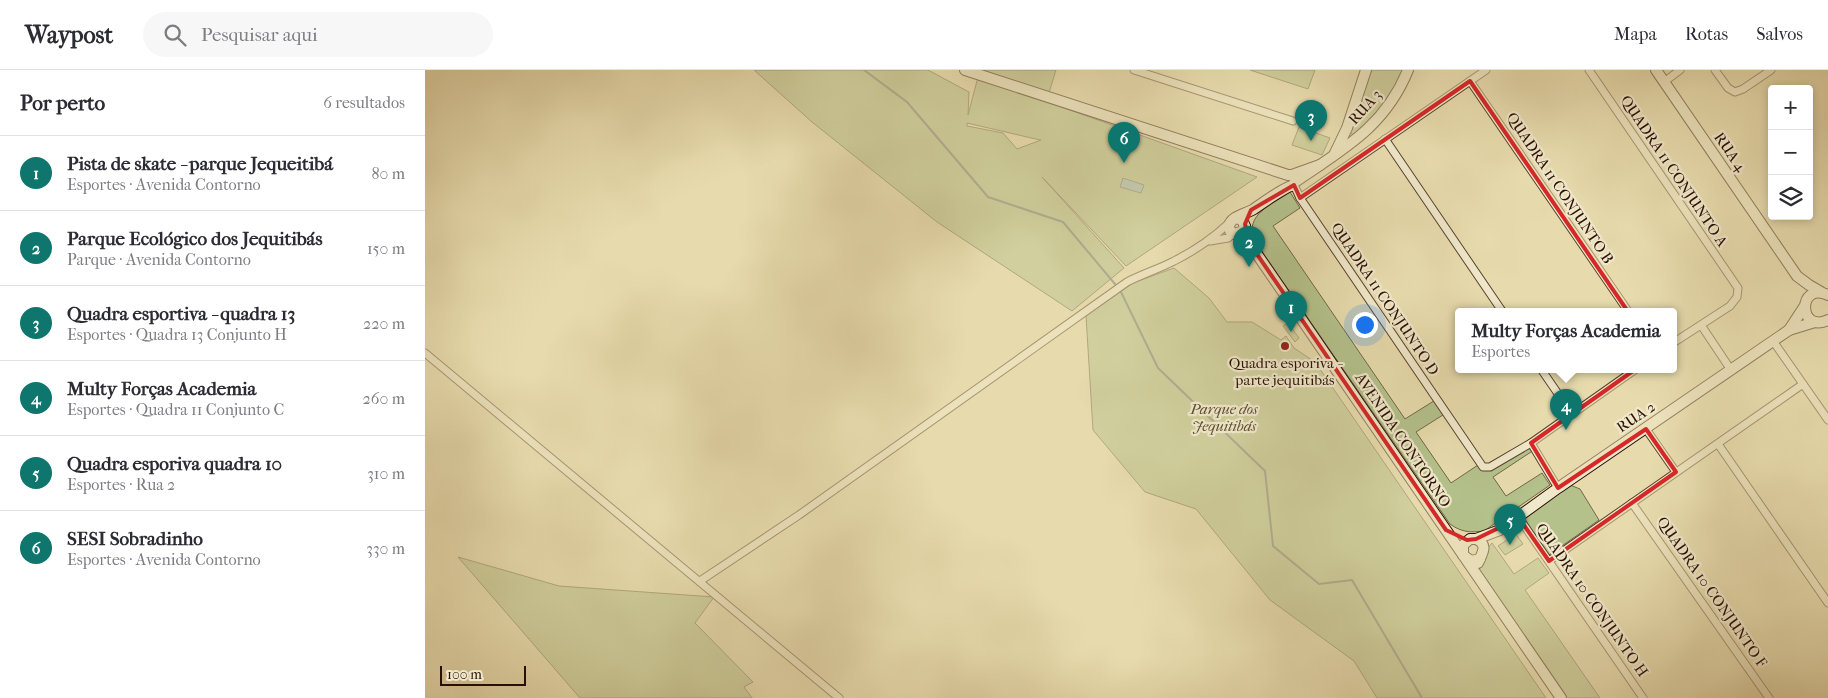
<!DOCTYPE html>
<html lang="pt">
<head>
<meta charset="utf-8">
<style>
  :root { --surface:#fff; --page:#f7f7f7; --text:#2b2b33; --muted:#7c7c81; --line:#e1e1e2; --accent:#0f766e }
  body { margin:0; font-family:"IM FELL French Canon",serif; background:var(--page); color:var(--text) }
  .controls { position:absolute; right:15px; top:15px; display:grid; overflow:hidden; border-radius:5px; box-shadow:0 2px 8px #0003 }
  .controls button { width:45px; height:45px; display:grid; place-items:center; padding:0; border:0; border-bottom:1px solid var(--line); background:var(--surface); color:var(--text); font:25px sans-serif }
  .scale { position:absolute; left:15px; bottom:12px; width:86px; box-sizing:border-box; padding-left:5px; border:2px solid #2c0f04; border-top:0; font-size:14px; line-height:18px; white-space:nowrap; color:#2c0f04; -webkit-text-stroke:4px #efe8ca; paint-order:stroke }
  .you { position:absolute; left:939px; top:254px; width:18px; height:18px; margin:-12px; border:4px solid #fff; border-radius:50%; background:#1a73e8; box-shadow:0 0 0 8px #1a73e833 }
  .badge { display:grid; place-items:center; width:32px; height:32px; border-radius:50%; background:var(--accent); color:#fff; font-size:16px; font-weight:700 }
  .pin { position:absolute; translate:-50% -41px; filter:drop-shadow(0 1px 2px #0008) }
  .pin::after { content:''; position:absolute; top:26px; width:18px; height:15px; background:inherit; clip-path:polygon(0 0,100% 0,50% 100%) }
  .popup { position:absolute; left:1030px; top:238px; width:222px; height:65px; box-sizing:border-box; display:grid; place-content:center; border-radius:5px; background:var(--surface); filter:drop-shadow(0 1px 4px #0005); font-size:16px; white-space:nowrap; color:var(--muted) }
  .popup b { font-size:19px; color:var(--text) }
  .popup::after { content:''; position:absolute; left:50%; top:100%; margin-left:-10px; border:10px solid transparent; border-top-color:var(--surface) }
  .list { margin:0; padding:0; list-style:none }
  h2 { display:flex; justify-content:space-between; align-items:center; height:65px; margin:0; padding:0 20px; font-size:21px }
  h2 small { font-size:16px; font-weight:400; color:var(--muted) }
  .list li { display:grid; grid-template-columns:32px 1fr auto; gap:15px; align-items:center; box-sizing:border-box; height:75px; padding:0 20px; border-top:1px solid var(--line) }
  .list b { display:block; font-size:19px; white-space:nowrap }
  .list p { margin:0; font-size:16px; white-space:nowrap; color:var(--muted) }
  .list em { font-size:16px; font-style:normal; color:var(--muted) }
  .icon { flex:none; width:28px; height:28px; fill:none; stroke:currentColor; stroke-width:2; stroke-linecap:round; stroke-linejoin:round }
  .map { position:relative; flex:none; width:1403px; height:628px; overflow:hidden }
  header { display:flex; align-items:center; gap:30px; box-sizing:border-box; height:70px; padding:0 25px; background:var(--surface); border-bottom:1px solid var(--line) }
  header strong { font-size:24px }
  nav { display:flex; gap:28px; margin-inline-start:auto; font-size:18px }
  .search { width:350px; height:45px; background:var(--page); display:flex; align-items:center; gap:12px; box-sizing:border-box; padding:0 18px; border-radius:28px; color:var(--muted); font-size:19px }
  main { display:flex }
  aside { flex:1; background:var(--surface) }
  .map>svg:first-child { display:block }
  .green { fill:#b4c18b; stroke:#706848; fill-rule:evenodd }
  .water { fill:#99b9b3; stroke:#6d756d }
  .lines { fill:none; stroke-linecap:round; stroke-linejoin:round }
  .stream { stroke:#6d756d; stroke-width:2 }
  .street-casing { stroke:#5b422e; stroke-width:9 }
  .secondary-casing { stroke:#2c0f04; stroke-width:12 }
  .street { stroke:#efe8ca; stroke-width:7 }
  .secondary { stroke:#efe8ca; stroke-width:10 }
  .marked { fill:none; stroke:#d62828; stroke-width:4; stroke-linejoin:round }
  .poi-dot { fill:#8f2418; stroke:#efe8ca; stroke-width:2 }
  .labels { text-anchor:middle; stroke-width:4.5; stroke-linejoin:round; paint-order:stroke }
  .street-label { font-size:15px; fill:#2c0f04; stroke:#efe8ca }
  .poi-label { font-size:15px; fill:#2c0f04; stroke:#efe8ca }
  .park-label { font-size:15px; font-style:italic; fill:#5c4d33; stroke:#efe8ca }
</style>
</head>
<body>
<header>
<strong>Waypost</strong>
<div class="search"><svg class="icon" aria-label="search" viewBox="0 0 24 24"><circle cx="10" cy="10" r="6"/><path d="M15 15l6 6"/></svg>Pesquisar aqui</div>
<nav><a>Mapa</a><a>Rotas</a><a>Salvos</a></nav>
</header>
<main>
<aside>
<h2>Por perto<small>6 resultados</small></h2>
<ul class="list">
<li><span class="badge">1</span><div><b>Pista de skate - parque Jequeitibá</b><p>Esportes · Avenida Contorno</p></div><em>80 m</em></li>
<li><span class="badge">2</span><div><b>Parque Ecológico dos Jequitibás</b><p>Parque · Avenida Contorno</p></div><em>150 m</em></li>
<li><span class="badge">3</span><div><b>Quadra esportiva - quadra 13</b><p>Esportes · Quadra 13 Conjunto H</p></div><em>220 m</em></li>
<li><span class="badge">4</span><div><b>Multy Forças Academia</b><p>Esportes · Quadra 11 Conjunto C</p></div><em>260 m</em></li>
<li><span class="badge">5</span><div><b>Quadra esporiva quadra 10</b><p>Esportes · Rua 2</p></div><em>310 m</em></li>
<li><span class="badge">6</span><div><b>SESI Sobradinho</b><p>Esportes · Avenida Contorno</p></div><em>330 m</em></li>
</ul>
</aside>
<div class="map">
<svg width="1403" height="628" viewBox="0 0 1403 628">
  <rect width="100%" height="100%" fill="#e7dbad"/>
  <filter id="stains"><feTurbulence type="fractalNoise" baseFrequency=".004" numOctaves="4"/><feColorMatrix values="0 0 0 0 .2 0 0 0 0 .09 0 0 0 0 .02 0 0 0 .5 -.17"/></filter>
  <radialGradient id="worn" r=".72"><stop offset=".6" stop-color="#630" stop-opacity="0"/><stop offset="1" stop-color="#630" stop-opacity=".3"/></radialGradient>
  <g class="green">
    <path d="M329,0H503L544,22L543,45L553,7L832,107L701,196L617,107L699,198L647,241L512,152L387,52ZM542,53L615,70H616L592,79L578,63L542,56Z"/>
    <path d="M540,0H631L623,26Z"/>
    <path d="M825,0H890L883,19Z"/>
    <path d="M941,0H983L971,26L928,65L922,59Z"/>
    <path d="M874,57L905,68L897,85L867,75Z"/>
    <path d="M865,122L875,138L848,156L980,349L1012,329L1021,343L991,362L1026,413L1053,395L1058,397L1106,373L1109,380L1068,407L1081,426L1117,403L1125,415L1059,461C1045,463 1036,462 1025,454L829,170C819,145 848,133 865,122Z"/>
    <path d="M749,198L784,228L802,252H827L856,270L861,266L869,278L890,292L1121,628H952L929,591L845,530L771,439L720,422L668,360L661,246L708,213Z"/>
    <path d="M863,253L874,268L870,272L858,256Z"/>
    <path d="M1145,415L1155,419L1174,450L1124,485L1097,449Z"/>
    <path d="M1091,464L1098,474L1080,485L1073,476Z"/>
    <path d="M1067,473L1089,504L1113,488L1124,503L1100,520L1175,628H1139L1054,501C1053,490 1060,481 1067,473Z"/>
    <path d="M33,487L134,516L289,527L270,553L328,612L319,617L327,628H155Z"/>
  </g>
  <path class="water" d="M698,108L719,115L716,123L695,117Z"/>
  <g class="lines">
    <path class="stream" d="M439,0L482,32L563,127L638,152L695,220L733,298L840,401L848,476L894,514L927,510L997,628"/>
    <defs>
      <g id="street">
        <path d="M709,0L868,51"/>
        <path d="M1164,0L1313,218L1312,227L1305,236L1248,273"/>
        <path d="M1290,0L1303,18L1310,22L1318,19L1346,0"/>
        <path d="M1045,11L1203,241"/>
        <path d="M1239,12L1255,0"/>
        <path d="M960,69L1077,241"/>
        <path d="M869,115L875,128L1058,397H1065L1106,373L1211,299"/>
        <path d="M875,128L1061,0"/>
        <path d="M785,171L803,168L809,163"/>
        <path d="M1276,255L1306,300"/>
        <path d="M1348,271L1403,350"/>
        <path d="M0,283L414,628"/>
        <path d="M1116,299L1147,344"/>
        <path d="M1221,359L1251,402"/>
        <path d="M1106,373L1133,418"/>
        <path d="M1293,374L1403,533"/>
        <path d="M1207,433L1344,628"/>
        <path d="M1094,448L1218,628"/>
        <path d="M1124,491L1378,314"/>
        <path d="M275,511L374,445L702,212C717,204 734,199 749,191C769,181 787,169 804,153"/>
      </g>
      <g id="secondary">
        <path d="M540,0L863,105H867L895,95"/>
        <path d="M1231,0L1372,206L1384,215L1396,222"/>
        <path d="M910,83L922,58L941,0"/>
        <path d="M812,148L818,151L825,174L1136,628"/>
        <path d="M820,156L818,161L810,164L805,161L804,156C806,146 821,144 829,139C836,134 862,116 867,116L870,112C918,79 960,57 983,0"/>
        <path d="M1403,225C1372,211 1373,264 1403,250"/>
        <path d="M1364,260L1379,237"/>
        <path d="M1051,469C1064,475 1057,483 1053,493"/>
        <path d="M1055,489L1046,491L1038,485V475L1045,469H1051L1075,460L1133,418L1364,260L1390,252"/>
      </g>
    </defs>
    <use href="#street" class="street-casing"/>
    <use href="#secondary" class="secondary-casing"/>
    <use href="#street" class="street"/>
    <use href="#secondary" class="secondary"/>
  </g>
  <path d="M0 0H1403V628H0ZM1045,11L1232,284L1106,373L1133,418L1221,359L1251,402L1124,491L1094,448L1051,469L1042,470L1021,460L825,174L820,154L826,140L869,115L875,128Z" fill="#e7dbad" fill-opacity=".55" fill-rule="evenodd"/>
  <path class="marked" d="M1045,11L1232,284L1106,373L1133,418L1221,359L1251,402L1124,491L1094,448L1051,469L1042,470L1021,460L825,174L820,154L826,140L869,115L875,128Z"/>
  <circle class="poi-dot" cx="860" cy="276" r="5"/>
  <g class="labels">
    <g class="street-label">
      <text transform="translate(940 37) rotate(-48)" y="5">RUA 3</text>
      <text transform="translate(1305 82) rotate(56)" y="5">RUA 4</text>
      <text transform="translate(1249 101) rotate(56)" y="5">QUADRA 11 CONJUNTO A</text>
      <text transform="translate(1135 118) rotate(56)" y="5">QUADRA 11 CONJUNTO B</text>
      <text transform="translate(960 229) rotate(56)" y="5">QUADRA 11 CONJUNTO D</text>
      <text transform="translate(1211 347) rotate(-34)" y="5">RUA 2</text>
      <text transform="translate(978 370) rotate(56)" y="5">AVENIDA CONTORNO</text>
      <text transform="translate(1287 522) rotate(55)" y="5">QUADRA 10 CONJUNTO F</text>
      <text transform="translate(1167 530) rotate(55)" y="5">QUADRA 10 CONJUNTO H</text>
    </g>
    <g class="poi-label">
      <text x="860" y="298">Quadra esporiva -<tspan x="860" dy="17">parte jequitibás</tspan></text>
    </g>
    <g class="park-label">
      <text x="799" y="344">Parque dos<tspan x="799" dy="17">Jequitibás</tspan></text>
    </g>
  </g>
  <rect width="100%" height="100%" filter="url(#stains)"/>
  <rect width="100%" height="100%" fill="url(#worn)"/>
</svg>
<div class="controls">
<button>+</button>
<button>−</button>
<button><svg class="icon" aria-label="layers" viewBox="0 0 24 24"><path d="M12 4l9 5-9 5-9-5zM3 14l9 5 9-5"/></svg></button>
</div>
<div class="scale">100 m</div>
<div class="you"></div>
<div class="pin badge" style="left:866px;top:262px">1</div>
<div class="pin badge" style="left:824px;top:197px">2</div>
<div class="pin badge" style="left:886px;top:71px">3</div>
<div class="pin badge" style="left:1141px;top:360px">4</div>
<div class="popup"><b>Multy Forças Academia</b>Esportes</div>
<div class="pin badge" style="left:1085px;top:475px">5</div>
<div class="pin badge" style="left:699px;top:93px">6</div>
</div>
</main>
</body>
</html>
